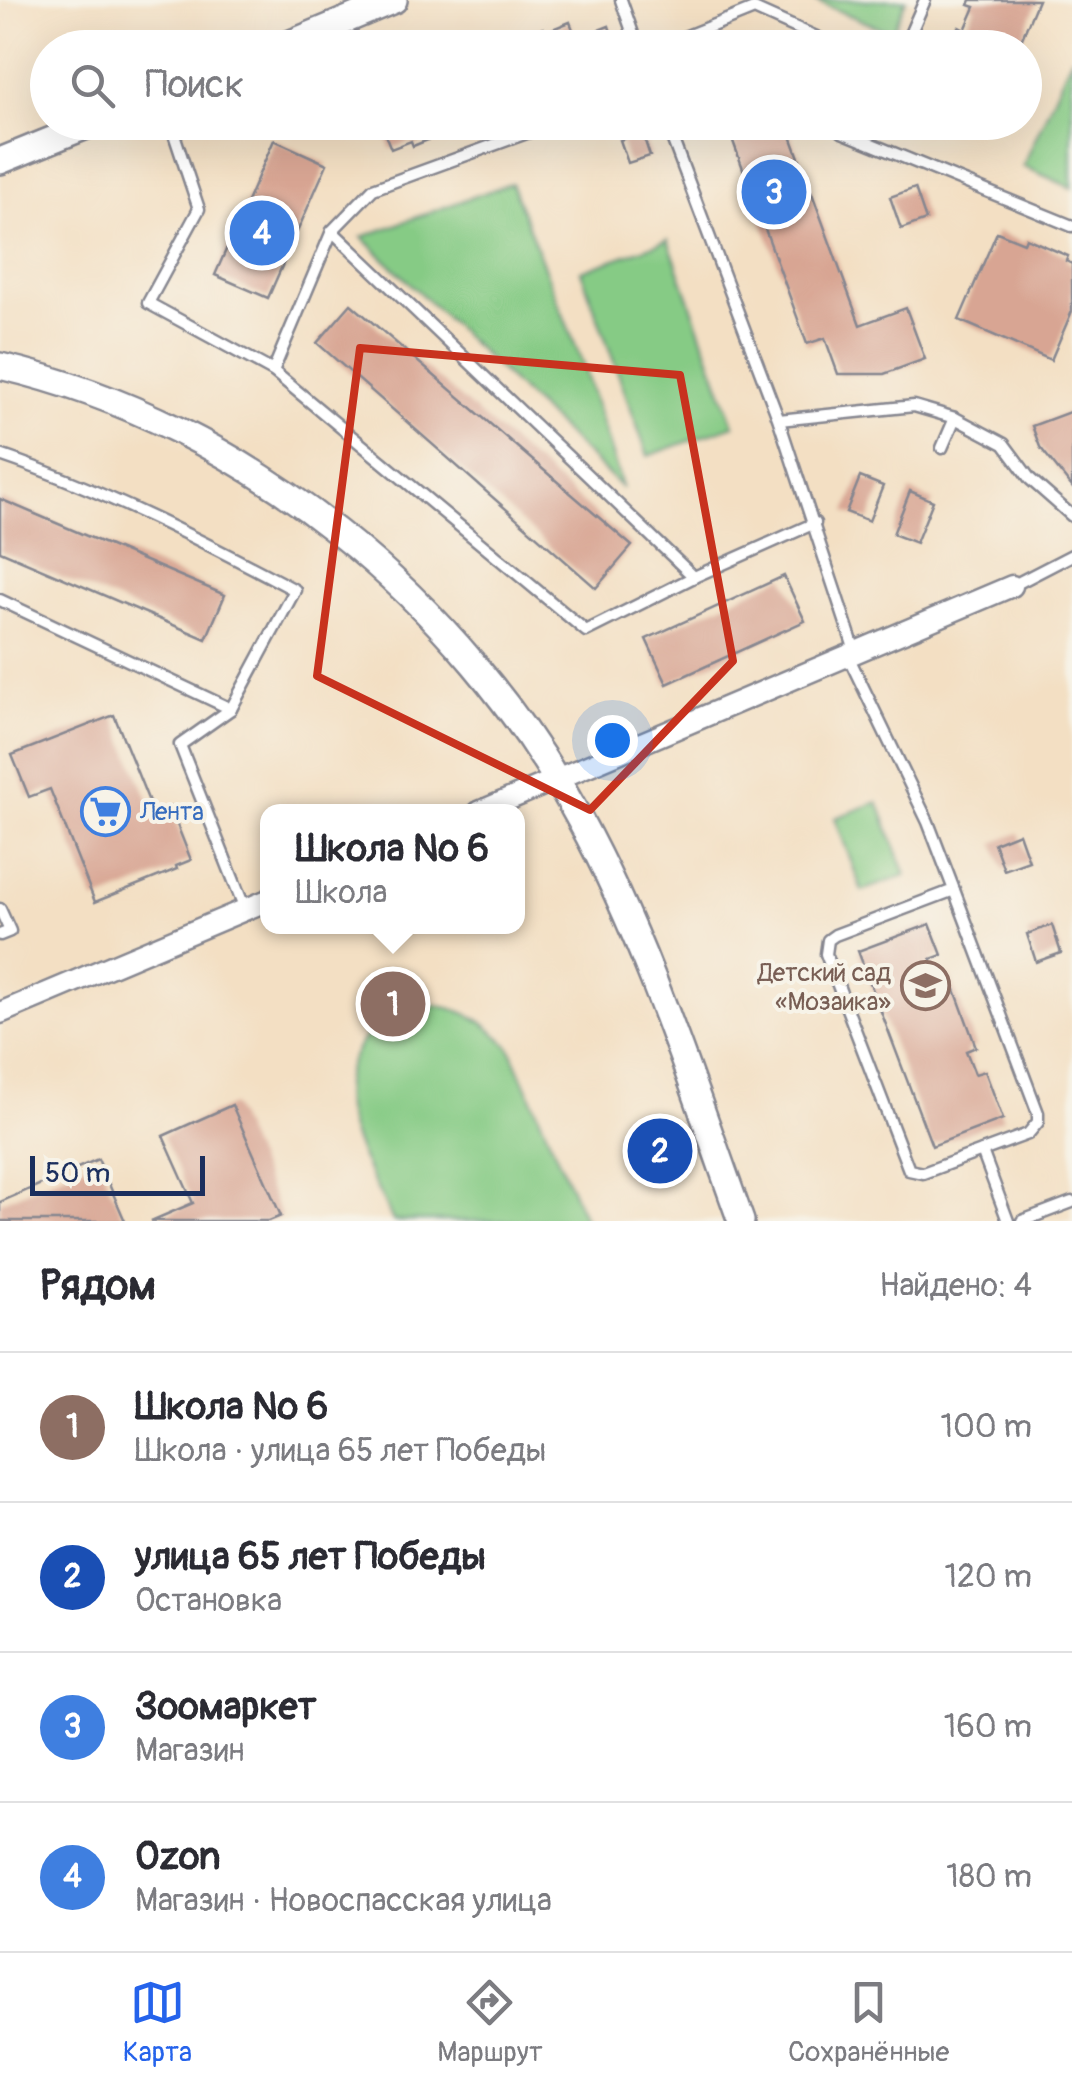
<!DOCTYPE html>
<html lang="ru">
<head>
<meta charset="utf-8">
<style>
  :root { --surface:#fff; --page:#f7f7f7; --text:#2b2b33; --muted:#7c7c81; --line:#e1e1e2; --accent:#2563eb }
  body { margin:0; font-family:Pangolin,sans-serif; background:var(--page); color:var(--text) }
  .scale { position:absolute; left:30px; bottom:25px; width:175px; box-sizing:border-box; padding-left:10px; border:5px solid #1b2f5e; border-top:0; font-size:28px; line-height:35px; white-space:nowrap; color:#1b2f5e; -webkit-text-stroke:8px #f7f3e8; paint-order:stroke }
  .you { position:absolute; left:612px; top:740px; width:35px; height:35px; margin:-25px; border:8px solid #fff; border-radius:50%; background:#1a73e8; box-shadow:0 0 0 15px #1a73e833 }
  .badge { display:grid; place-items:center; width:65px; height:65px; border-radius:50%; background:var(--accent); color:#fff; font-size:32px; font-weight:700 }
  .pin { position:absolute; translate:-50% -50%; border:5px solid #fff; box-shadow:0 2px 10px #0006 }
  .popup { position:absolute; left:260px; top:804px; width:265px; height:130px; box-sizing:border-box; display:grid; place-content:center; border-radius:20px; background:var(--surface); filter:drop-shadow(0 2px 8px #0005); font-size:32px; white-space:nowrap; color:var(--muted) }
  .popup b { font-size:38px; color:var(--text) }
  .popup::after { content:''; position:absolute; left:50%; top:100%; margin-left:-20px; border:20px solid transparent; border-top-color:var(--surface) }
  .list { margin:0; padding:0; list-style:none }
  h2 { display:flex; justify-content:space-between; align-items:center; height:130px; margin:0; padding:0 40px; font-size:42px }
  h2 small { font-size:32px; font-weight:400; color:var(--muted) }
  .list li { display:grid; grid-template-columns:65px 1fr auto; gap:30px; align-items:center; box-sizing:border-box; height:150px; padding:0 40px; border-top:2px solid var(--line) }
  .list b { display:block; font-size:38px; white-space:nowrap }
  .list p { margin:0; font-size:32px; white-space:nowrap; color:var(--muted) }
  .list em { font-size:32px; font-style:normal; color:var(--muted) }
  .icon { flex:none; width:55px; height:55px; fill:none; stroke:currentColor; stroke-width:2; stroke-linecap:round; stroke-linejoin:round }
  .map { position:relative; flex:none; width:1072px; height:1221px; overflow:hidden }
  .search { position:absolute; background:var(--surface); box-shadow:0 10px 40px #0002; left:30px; right:30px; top:30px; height:110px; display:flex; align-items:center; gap:25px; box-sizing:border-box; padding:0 35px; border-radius:55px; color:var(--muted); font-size:38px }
  .sheet { height:730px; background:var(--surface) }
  nav { display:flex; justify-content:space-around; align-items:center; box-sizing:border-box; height:140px; border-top:2px solid var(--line); background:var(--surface); font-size:28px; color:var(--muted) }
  nav a { display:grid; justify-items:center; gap:5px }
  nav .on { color:var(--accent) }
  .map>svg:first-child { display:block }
  .green { fill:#86cb85; stroke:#507d72; stroke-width:2.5 }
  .building { fill:#d8a593 }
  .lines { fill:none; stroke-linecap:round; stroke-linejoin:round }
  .service-casing { stroke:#878790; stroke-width:15 }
  .minor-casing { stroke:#878790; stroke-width:25 }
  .tertiary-casing { stroke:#878790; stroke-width:30 }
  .service { stroke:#fff; stroke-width:10 }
  .minor { stroke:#fff; stroke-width:20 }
  .tertiary { stroke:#fff; stroke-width:25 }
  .marked { fill:none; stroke:#c8321e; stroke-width:8; stroke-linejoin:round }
  .labels { text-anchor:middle; stroke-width:8; stroke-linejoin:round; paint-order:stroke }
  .shop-label { font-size:25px; fill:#366cbe; stroke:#f7f3e8; text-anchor:start }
  .education-label { font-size:25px; fill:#785e54; stroke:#f7f3e8; text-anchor:end }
</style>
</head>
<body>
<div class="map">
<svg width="1072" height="1221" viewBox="0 0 1072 1221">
  <rect width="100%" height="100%" fill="#f7f3e8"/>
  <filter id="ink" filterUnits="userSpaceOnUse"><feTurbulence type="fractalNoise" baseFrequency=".01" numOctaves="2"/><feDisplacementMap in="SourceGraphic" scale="20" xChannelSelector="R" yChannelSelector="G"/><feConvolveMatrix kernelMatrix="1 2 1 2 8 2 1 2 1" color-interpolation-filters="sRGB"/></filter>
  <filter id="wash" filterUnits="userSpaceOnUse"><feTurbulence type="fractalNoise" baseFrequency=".0048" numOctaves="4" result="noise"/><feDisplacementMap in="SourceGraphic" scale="40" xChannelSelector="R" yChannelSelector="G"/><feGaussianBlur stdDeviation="2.25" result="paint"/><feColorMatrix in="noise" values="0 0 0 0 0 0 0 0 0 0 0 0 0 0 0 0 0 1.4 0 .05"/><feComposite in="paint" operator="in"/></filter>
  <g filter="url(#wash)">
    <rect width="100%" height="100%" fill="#f3dfc3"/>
    <g class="green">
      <path d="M813,0H906L892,33Z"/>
      <path d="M1072,56V188L1023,166Z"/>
      <path d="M511,183L583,365L623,489L362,237Z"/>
      <path d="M668,240L734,425L648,456L581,271Z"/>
      <path d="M878,802L906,875L862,891L835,818Z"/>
      <path d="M435,1005C469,1011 487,1022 510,1048L585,1221H393C376,1185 350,1143 345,1104C340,1064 366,1024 403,1010C413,1007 425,1006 435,1005Z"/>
    </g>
    <g id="blocks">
      <g class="building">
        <path d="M971,0H1038L1018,48H950L959,27L965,30L975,7L969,5Z"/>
        <path d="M570,22L580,48H496L543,28L545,32Z"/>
        <path d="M609,26L616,48H602L596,31Z"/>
        <path d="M380,122H470V123L413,146L411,141L391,149Z"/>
        <path d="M726,122H786L860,325L906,308L925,359L884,374H838L825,338L807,344Z"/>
        <path d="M642,132L650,156L628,163L620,140Z"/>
        <path d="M274,140L327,164L268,298L215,275Z"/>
        <path d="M915,188L926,220L901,229L890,197Z"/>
        <path d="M997,232L1024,243L1026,238L1068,256L1066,261L1072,264V311L1051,360L959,320Z"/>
        <path d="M351,304L632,546L596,588L317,343Z"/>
        <path d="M1072,411V487L1040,447L1032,426Z"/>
        <path d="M860,477L883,486L869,521L846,512Z"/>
        <path d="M910,491L933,501L916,543L893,534Z"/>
        <path d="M0,499L225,595L206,639L0,551Z"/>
        <path d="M784,576L805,621L667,684L646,639Z"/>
        <path d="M114,715L154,814L170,807L191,860L176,866L177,869L95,902L50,789L29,797L12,755Z"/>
        <path d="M1019,833L1029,861L1004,870L994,843Z"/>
        <path d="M930,924L942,955L931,959L939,980L950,976L976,1047L966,1051L975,1074L985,1071L1003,1119L932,1146L858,951Z"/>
        <path d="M1052,925L1061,953L1036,962L1027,934Z"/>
        <path d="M232,1105L281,1216L269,1221H151L193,1203L163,1136Z"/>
        <path d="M98,1159L125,1221H0V1202Z"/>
      </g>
    </g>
  </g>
  <g filter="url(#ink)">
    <use href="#blocks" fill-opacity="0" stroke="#878790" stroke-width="2.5"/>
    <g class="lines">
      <defs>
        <g id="service">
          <path d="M621,0L638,48"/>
          <path d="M804,32L810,48"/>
          <path d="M657,48L754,9L841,48"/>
          <path d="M904,48L925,0"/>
          <path d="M170,122L199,209L148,303L273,371L586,631L694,577L815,523"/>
          <path d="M666,122L778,418L855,651"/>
          <path d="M838,122L842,132L1072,226"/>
          <path d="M332,231L694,577"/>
          <path d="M273,371L332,231L373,189L557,122"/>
          <path d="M779,420L914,406L955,418L1004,444L1030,479L1072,516"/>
          <path d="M942,448L955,418"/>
          <path d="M0,455C103,490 199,539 295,590L231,709"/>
          <path d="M1012,586L1072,555"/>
          <path d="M0,600L231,709L180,745L245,909"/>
          <path d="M847,654L928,822L954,890L835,935L828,940L826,954L909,1170L923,1173L982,1151L1008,1221"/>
          <path d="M954,890L1038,1113V1122L1028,1134L982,1151"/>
          <path d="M0,909L10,931L0,935"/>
          <path d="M1022,1221L1072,1202"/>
        </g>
        <g id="minor">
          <path d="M479,812L1012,586"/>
          <path d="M0,1013L268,900"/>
        </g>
        <g id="tertiary">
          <path d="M279,48L394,0"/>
          <path d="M0,161L96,122"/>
          <path d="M0,366C246,423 461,600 580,820C649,947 692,1086 741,1221"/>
        </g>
      </defs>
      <use href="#service" class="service-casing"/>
      <use href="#minor" class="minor-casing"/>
      <use href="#tertiary" class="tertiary-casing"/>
      <use href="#service" class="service"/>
      <use href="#minor" class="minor"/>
      <use href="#tertiary" class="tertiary"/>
    </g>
  </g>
  <path class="marked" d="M360,348L680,375L733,661L590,810L317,676Z"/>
  <defs>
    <symbol id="supermarket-ring" viewBox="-11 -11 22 22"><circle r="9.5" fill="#f7f3e8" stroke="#3f7fe0" stroke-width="1.5"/><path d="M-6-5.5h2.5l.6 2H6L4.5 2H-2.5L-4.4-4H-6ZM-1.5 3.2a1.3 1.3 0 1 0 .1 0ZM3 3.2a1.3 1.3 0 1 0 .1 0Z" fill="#3f7fe0"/></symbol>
    <symbol id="school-ring" viewBox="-11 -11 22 22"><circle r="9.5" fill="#f7f3e8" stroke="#8d6e63" stroke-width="1.5"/><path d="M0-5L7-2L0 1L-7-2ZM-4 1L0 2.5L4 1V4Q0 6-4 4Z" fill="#8d6e63"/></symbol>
  </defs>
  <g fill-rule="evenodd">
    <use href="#supermarket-ring" x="78" y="784" width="55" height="55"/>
    <use href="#school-ring" x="898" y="958" width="55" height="55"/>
  </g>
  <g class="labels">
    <g class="shop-label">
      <text x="140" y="820">Лента</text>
    </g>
    <g class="education-label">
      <text x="891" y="981">Детский сад<tspan x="891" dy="29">«Мозаика»</tspan></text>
    </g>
  </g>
</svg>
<div class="scale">50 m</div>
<div class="you"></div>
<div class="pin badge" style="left:393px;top:1004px;background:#8d6e63">1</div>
<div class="popup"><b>Школа № 6</b>Школа</div>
<div class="pin badge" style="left:660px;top:1151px;background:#1a4fb4">2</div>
<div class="pin badge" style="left:774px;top:192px;background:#3f7fe0">3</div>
<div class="pin badge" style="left:262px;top:233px;background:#3f7fe0">4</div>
<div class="search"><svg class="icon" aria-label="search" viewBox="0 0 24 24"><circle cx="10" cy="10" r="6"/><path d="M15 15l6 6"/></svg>Поиск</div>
</div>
<section class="sheet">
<h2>Рядом<small>Найдено: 4</small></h2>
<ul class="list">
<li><span class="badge" style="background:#8d6e63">1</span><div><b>Школа № 6</b><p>Школа · улица 65 лет Победы</p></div><em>100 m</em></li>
<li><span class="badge" style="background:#1a4fb4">2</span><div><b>улица 65 лет Победы</b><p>Остановка</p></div><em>120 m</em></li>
<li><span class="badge" style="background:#3f7fe0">3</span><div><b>Зоомаркет</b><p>Магазин</p></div><em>160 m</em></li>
<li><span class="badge" style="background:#3f7fe0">4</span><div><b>Ozon</b><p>Магазин · Новоспасская улица</p></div><em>180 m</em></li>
</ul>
</section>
<nav>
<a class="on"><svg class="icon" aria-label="map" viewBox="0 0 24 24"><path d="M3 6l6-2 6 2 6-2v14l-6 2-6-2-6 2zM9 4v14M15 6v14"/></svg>Карта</a>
<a><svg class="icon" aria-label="directions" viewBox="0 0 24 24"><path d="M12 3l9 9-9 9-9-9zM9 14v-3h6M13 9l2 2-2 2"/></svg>Маршрут</a>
<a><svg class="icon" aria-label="saved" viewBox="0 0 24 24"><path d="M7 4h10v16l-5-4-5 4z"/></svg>Сохранённые</a>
</nav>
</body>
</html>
